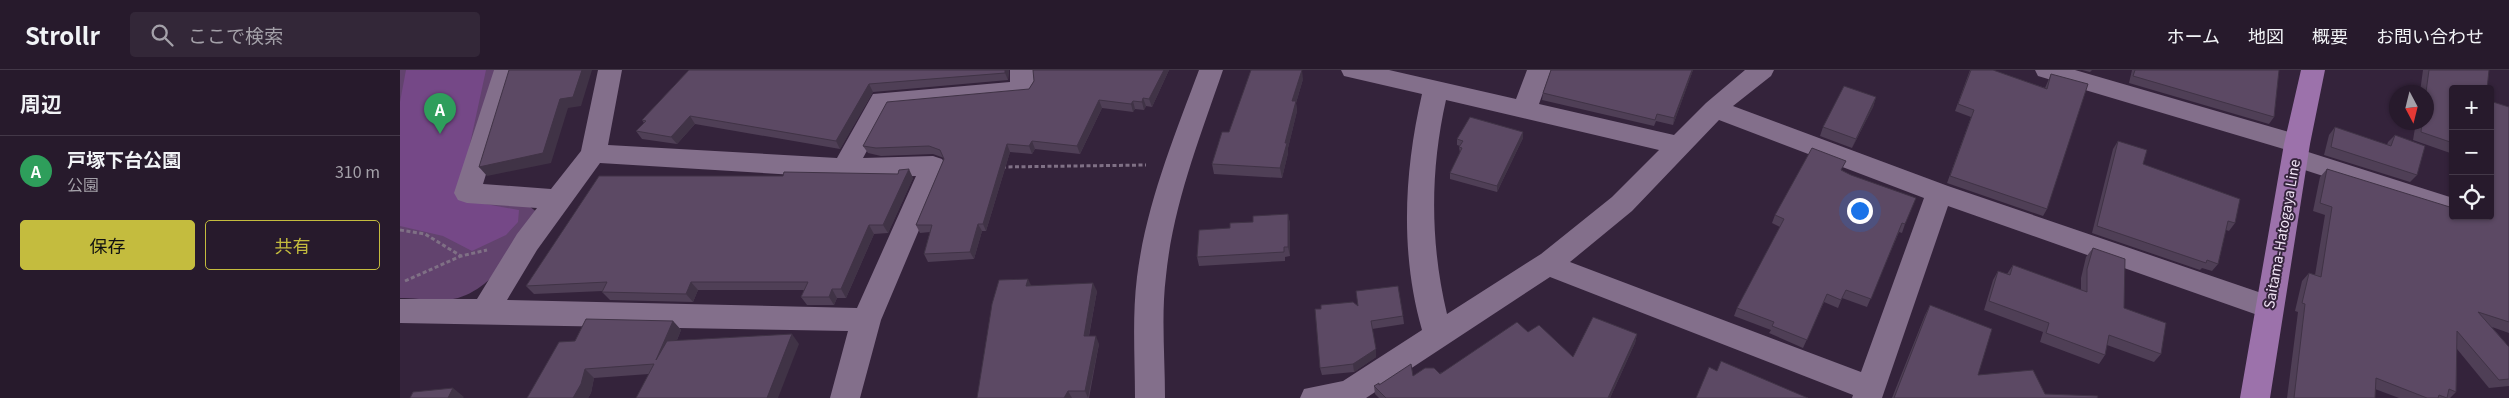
<!DOCTYPE html>
<html lang="ja">
<head>
<meta charset="utf-8">
<style>
  :root { --surface:#271a2c; --page:#332738; --text:#f1f3f6; --muted:#a4a1a9; --line:#433848; --accent:#c4bc3e }
  body { margin:0; font-family:Georgia,"Noto Sans JP",serif; background:var(--page); color:var(--text) }
  .controls { position:absolute; right:15px; top:15px; display:grid; overflow:hidden; border-radius:5px; box-shadow:0 1px 4px #0004 }
  .controls button { width:45px; height:45px; display:grid; place-items:center; padding:0; border:0; border-bottom:1px solid var(--line); background:var(--surface); color:var(--text); font:25px sans-serif }
  .compass { position:absolute; left:1989px; top:15px; width:45px; height:45px; border-radius:50%; background:var(--surface); box-shadow:0 1px 4px #0004; rotate:173deg }
  .you { position:absolute; left:1459px; top:140px; width:18px; height:18px; margin:-12px; border:4px solid #fff; border-radius:50%; background:#1a73e8; box-shadow:0 0 0 8px #1a73e833 }
  .badge { display:grid; place-items:center; width:32px; height:32px; border-radius:50%; background:var(--accent); color:#fff; font-size:16px; font-weight:700 }
  .pin { position:absolute; translate:-50% -41px; filter:drop-shadow(0 1px 2px #0008) }
  .pin::after { content:''; position:absolute; top:26px; width:18px; height:15px; background:inherit; clip-path:polygon(0 0,100% 0,50% 100%) }
  .list { margin:0; padding:0; list-style:none }
  h2 { display:flex; justify-content:space-between; align-items:center; height:65px; margin:0; padding:0 20px; font-size:21px }
  h2 small { font-size:16px; font-weight:400; color:var(--muted) }
  .list li { display:grid; grid-template-columns:32px 1fr auto; gap:15px; align-items:center; box-sizing:border-box; height:70px; padding:0 20px; border-top:1px solid var(--line) }
  .list b { display:block; font-size:19px; white-space:nowrap }
  .list p { margin:0; font-size:16px; white-space:nowrap; color:var(--muted) }
  .list em { font-size:16px; font-style:normal; color:var(--muted) }
  .actions { display:flex; gap:10px; padding:15px 20px }
  .actions a { flex:1; padding:11px 0; border:1px solid var(--accent); border-radius:5px; text-align:center; font-size:18px; color:var(--accent) }
  .actions .main { background:var(--accent); color:#111 }
  .icon { flex:none; width:28px; height:28px; fill:none; stroke:currentColor; stroke-width:2; stroke-linecap:round; stroke-linejoin:round }
  .map { position:relative; flex:none; width:2109px; height:328px; overflow:hidden }
  header { display:flex; align-items:center; gap:30px; box-sizing:border-box; height:70px; padding:0 25px; background:var(--surface); border-bottom:1px solid var(--line) }
  header strong { font-size:24px }
  nav { display:flex; gap:28px; margin-inline-start:auto; font-size:18px }
  .search { width:350px; height:45px; background:var(--page); display:flex; align-items:center; gap:12px; box-sizing:border-box; padding:0 18px; border-radius:5px; color:var(--muted); font-size:19px }
  main { display:flex }
  aside { flex:1; background:var(--surface) }
  .map>svg:first-child { display:block }
  .green { fill:#62436e }
  .forest { fill:#754887 }
  .lines { fill:none; stroke-linecap:round; stroke-linejoin:round }
  .path { stroke:#7f7085; stroke-width:3; stroke-dasharray:4 2.5; stroke-linecap:butt }
  .minor { fill:#836f8b; fill-rule:evenodd }
  .major { fill:#9c72ab; fill-rule:evenodd }
  .wall { fill:#4f3f56 }
  .shaded-wall { fill:#403346 }
  .building { fill:#5c4964; stroke:#403346 }
  .labels { text-anchor:middle; stroke-width:4; stroke-linejoin:round; paint-order:stroke }
  .street-label { font-size:14px; fill:#f3e7f8; stroke:#34233b }
</style>
</head>
<body>
<header>
<strong>Strollr</strong>
<div class="search"><svg class="icon" aria-label="search" viewBox="0 0 24 24"><circle cx="10" cy="10" r="6"/><path d="M15 15l6 6"/></svg>ここで検索</div>
<nav><a>ホーム</a><a>地図</a><a>概要</a><a>お問い合わせ</a></nav>
</header>
<main>
<aside>
<h2>周辺<small></small></h2>
<ul class="list">
<li><span class="badge" style="background:#2e9e5b">A</span><div><b>戸塚下台公園</b><p>公園</p></div><em>310 m</em></li>
</ul>
<div class="actions"><a class="main">保存</a><a>共有</a></div>
</aside>
<div class="map">
<svg width="2109" height="328" viewBox="0 0 2109 328">
  <rect width="100%" height="100%" fill="#34233b"/>
  <path class="green" d="M0,0H99L60,128L129,136L138,143C116,175 97,216 58,228C44,232 16,228 0,228Z"/>
  <path class="forest" d="M6,0H86L58,129L119,140L118,152L106,165L72,181L43,166L0,156V32Z"/>
  <g class="lines">
    <g class="path">
      <path d="M602,97L746,95"/>
      <path d="M0,160L25,164L61,186L87,180"/>
      <path d="M5,211L61,186"/>
    </g>
    <g class="minor">
      <path d="M94,0H118L83,114L151,119L181,81L198,0H222L208,75L437,88L473,24L610,12V0H634L635,19L632,25L623,27L490,38L463,88L533,86L542,89L546,96L481,250L460,328H430L448,261L0,253V229H77L117,164L137,138L67,133L58,130L54,123ZM200,93L445,108L516,106L457,238L107,230L137,180Z"/>
      <path d="M799,0H823C800,67 773,135 766,206C761,246 765,287 765,328H735C735,288 732,247 737,207C746,135 774,67 799,0Z"/>
      <path d="M941,0H989L1116,29L1127,0H1151L1139,34L1274,65L1306,33L1345,0H1374L1371,6L1333,36L1548,116L1879,229L1883,237L1879,245L1869,249L1548,136L1482,328H1452L1453,325L1150,207L966,328H900L904,319L943,311L1022,260C1000,183 1004,102 1022,24L944,6ZM1046,30L1259,80L1212,127L1141,184L1047,244C1030,173 1030,101 1046,30ZM1319,50L1524,128L1461,302L1170,192L1232,141Z"/>
      <path d="M1635,0H1675L1906,67L1910,74L1905,81L2053,128V146H2059L2053,148L1886,94L1882,87L1887,80L1638,6Z"/>
    </g>
    <path class="major" d="M1901,0H1925L1910,74L1870,328H1840L1884,74Z"/>
  </g>
  <g class="wall">
    <path d="M289,0H609L608,10L473,22L440,79L295,54L277,74L242,69L236,61L244,53L242,50Z"/>
    <path d="M769,0L752,37L746,36L744,40L735,39L733,42L702,38L680,84L635,79L632,84L610,82L586,161H582L574,189L528,192L524,184L530,162L520,163L516,155L544,89V88L533,84L481,86L468,83L463,76L629,19L634,11Z"/>
    <path d="M1151,0H1293L1273,55L1256,51L1254,56L1142,30L1143,23Z"/>
    <path d="M1570,0H1593L1645,18L1651,4L1647,139L1643,146L1547,113L1571,47L1555,41Z"/>
    <path d="M1682,0H1692L1690,2Z"/>
    <path d="M1732,0H1879L1874,47L1869,54L1729,13Z"/>
    <path d="M2023,0H2089L2053,19V84L2013,70L2016,52H2026V22H2020Z"/>
    <path d="M903,9L896,33L897,41L888,78V83L882,108L814,104L812,94Z"/>
    <path d="M1476,27L1473,37L1452,78L1420,66L1423,57Z"/>
    <path d="M2090,31L2109,37V263L2092,257L2109,277V316L2089,318L2057,279L2056,322L2050,328H1999L1975,319V328H1887L1898,242L1895,241L1902,211L1909,203L1915,205L1925,145L1913,141L1920,107L1927,99L2053,146H2090Z"/>
    <path d="M1935,57L1987,75L1988,72L1995,65L2017,105L2010,112L1924,85L1929,65Z"/>
    <path d="M1123,62V68L1097,122L1050,109V103L1060,83L1059,77L1060,76L1057,75V69Z"/>
    <path d="M1718,71L1743,94L1835,153L1829,161L1826,160L1818,194L1812,201L1802,198L1800,200L1692,163L1713,79Z"/>
    <path d="M1442,100L1505,154L1502,163L1499,162L1467,237L1442,228L1438,238L1424,232L1403,278L1369,263L1371,260L1334,246L1337,238L1380,157L1372,153L1375,145Z"/>
    <path d="M513,108L488,163L474,164L446,228H437L434,235H407L401,227L404,220H298L293,232L210,230L202,222L203,221L134,224L126,216Z"/>
    <path d="M888,144L890,154V186L885,187V191L799,196L797,187L830,158Z"/>
    <path d="M1693,178L1724,238L1761,284L1754,292L1707,275L1705,285L1699,294L1640,272L1643,262L1584,240L1593,210L1598,201L1607,204L1613,195L1681,220V208L1686,187Z"/>
    <path d="M631,216L697,221L689,266L699,274L689,328H577Z"/>
    <path d="M1530,235L1578,305L1645,324L1697,328H1492L1525,245Z"/>
    <path d="M957,236L1003,246L1004,254L972,259L976,287L954,302L922,305L920,298Z"/>
    <path d="M273,251L281,260L277,270L399,274L249,304L194,308L191,323L188,328H127L175,271Z"/>
    <path d="M1237,264L1235,273L1210,328H979L975,324L974,316L979,315L1013,306L1173,287Z"/>
  </g>
  <g class="shaded-wall">
    <path d="M182,0H192L181,36L168,38L151,93L87,106L79,97L160,29Z"/>
    <path d="M605,0H609L608,10L605,3Z"/>
    <path d="M764,0H769L752,37L749,29Z"/>
    <path d="M902,0L903,9L896,33L897,41L888,78V83L882,108L880,98L892,31Z"/>
    <path d="M1292,0H1293L1273,55L1274,48Z"/>
    <path d="M469,14L473,22L440,79L436,71Z"/>
    <path d="M1476,27L1473,37L1452,78L1456,69Z"/>
    <path d="M743,28L746,36L744,40L742,32Z"/>
    <path d="M699,30L702,38L680,84L677,76Z"/>
    <path d="M733,31L735,39L733,42L731,34Z"/>
    <path d="M290,46L295,54L277,74L271,67Z"/>
    <path d="M1123,62V68L1097,122V116Z"/>
    <path d="M632,71L635,79L632,84L629,76Z"/>
    <path d="M607,74L610,82L586,161L583,154Z"/>
    <path d="M509,99L513,108L488,163L483,155Z"/>
    <path d="M888,144L890,154V186L888,177Z"/>
    <path d="M578,154L582,161L574,189L570,182Z"/>
    <path d="M469,155L474,164L446,228L441,219Z"/>
    <path d="M628,209L632,217L626,216Z"/>
    <path d="M291,212L298,220L293,232L286,224Z"/>
    <path d="M693,213L697,221L687,275L684,266Z"/>
    <path d="M432,219L437,228L434,235L429,227Z"/>
    <path d="M273,251L281,260L265,299L256,290Z"/>
    <path d="M392,264L399,274L378,328H367Z"/>
    <path d="M1237,264L1235,273L1210,328H1208Z"/>
    <path d="M696,266L699,274L688,328L685,321Z"/>
    <path d="M976,279V287L954,302L953,294Z"/>
    <path d="M185,299L194,308L191,323L188,328H173Z"/>
    <path d="M53,318L64,327L63,328H48Z"/>
    <path d="M668,321L672,328H664Z"/>
  </g>
  <g class="building">
    <path d="M109,0H182L173,27L160,29L143,83L79,97Z"/>
    <path d="M289,0H605V3L469,14L436,71L290,46L271,67L236,61L246,51L242,50Z"/>
    <path d="M633,0H764L749,29L743,28L742,32L733,31L731,34L699,30L677,76L632,71L629,76L607,74L583,154H578L570,182L524,184L532,155H516L544,89L540,80L529,76L476,78L463,76L487,32L629,19L634,11Z"/>
    <path d="M851,0H902L892,31H896L885,73H887L880,98L812,94L822,62H829Z"/>
    <path d="M1151,0H1292L1274,48L1257,44L1255,50L1143,23Z"/>
    <path d="M1571,0H1593L1647,19L1651,4L1688,14L1647,139L1550,106L1574,40L1558,34Z"/>
    <path d="M1735,0H1879L1874,47L1733,6Z"/>
    <path d="M2029,0H2089L2087,19H2053V73L2021,62L2022,52H2026V22Z"/>
    <path d="M1444,16L1476,27L1456,69L1423,57Z"/>
    <path d="M2090,31L2109,37V252L2078,242L2109,277V309L2099,310L2057,261L2056,322L2049,319L2047,328L2039,325L2038,328H2027L1976,308L1975,328H1894L1905,234L1902,233L1909,203L1921,207L1932,137L1920,133L1927,99L2053,138V146H2079L2086,148V146H2090V111L2093,86L2090,85Z"/>
    <path d="M1070,47L1123,62L1097,116L1050,103L1062,78L1059,77L1063,71L1057,69Z"/>
    <path d="M1935,57L1991,76L1995,65L2025,76L2017,105L1931,77Z"/>
    <path d="M1718,71L1747,80L1743,94L1840,129L1835,153L1828,151L1818,194L1807,190L1806,193L1697,156Z"/>
    <path d="M1412,78L1446,91L1441,100L1451,105L1516,128L1505,154L1502,153L1471,229L1446,220L1441,230L1427,224L1407,270L1372,256L1374,252L1337,238L1384,149L1375,145Z"/>
    <path d="M509,99L483,155H469L441,219H432L429,227H401L408,212H291L286,224L202,222L207,212L126,216L199,106H383L384,102L498,104L499,100Z"/>
    <path d="M888,144V177H884V182L797,187L799,160L830,158V153L853,152V146Z"/>
    <path d="M1693,178L1725,189L1724,238L1766,253L1761,284L1709,265L1705,285L1646,263L1649,253L1589,231L1598,201L1610,205L1613,195L1687,222V199Z"/>
    <path d="M628,209L626,216L693,213L684,266H696L685,321H668L664,328H577L592,234L599,210Z"/>
    <path d="M998,216L1003,246L971,251L976,279L953,294L920,298L915,239H921V235L953,232L958,236L956,221Z"/>
    <path d="M1530,235L1592,259L1578,305L1633,300L1645,324L1698,326L1697,328H1494Z"/>
    <path d="M1193,247L1237,264L1208,328H986L974,316L979,313V315L1011,294L1013,306L1025,298H1034L1040,304L1117,252L1128,262L1139,255L1173,287Z"/>
    <path d="M186,249L273,251L256,290L267,271L392,264L367,328H236L254,294L185,299L181,314L173,328H127L159,272L175,271Z"/>
    <path d="M1321,291L1408,328H1296L1309,297L1317,301Z"/>
    <path d="M53,318L48,328H10L13,322Z"/>
  </g>
  <g class="labels">
    <g class="street-label">
      <text transform="translate(1882 164) rotate(-80)" y="5">Saitama-Hatogaya Line</text>
    </g>
  </g>
</svg>
<div class="controls">
<button>+</button>
<button>−</button>
<button><svg class="icon" aria-label="locate" viewBox="0 0 24 24"><circle cx="12" cy="12" r="6"/><path d="M12 2v4M12 18v4M2 12h4M18 12h4"/></svg></button>
</div>
<svg class="compass" viewBox="-18 -18 36 36"><path d="M0-13l5 13h-10z" fill="#e53935"/><path d="M0 13l5-13h-10z" fill="#a4a1a9"/></svg>
<div class="you"></div>
<div class="pin badge" style="left:40px;top:64px;background:#2e9e5b">A</div>
</div>
</main>
</body>
</html>
